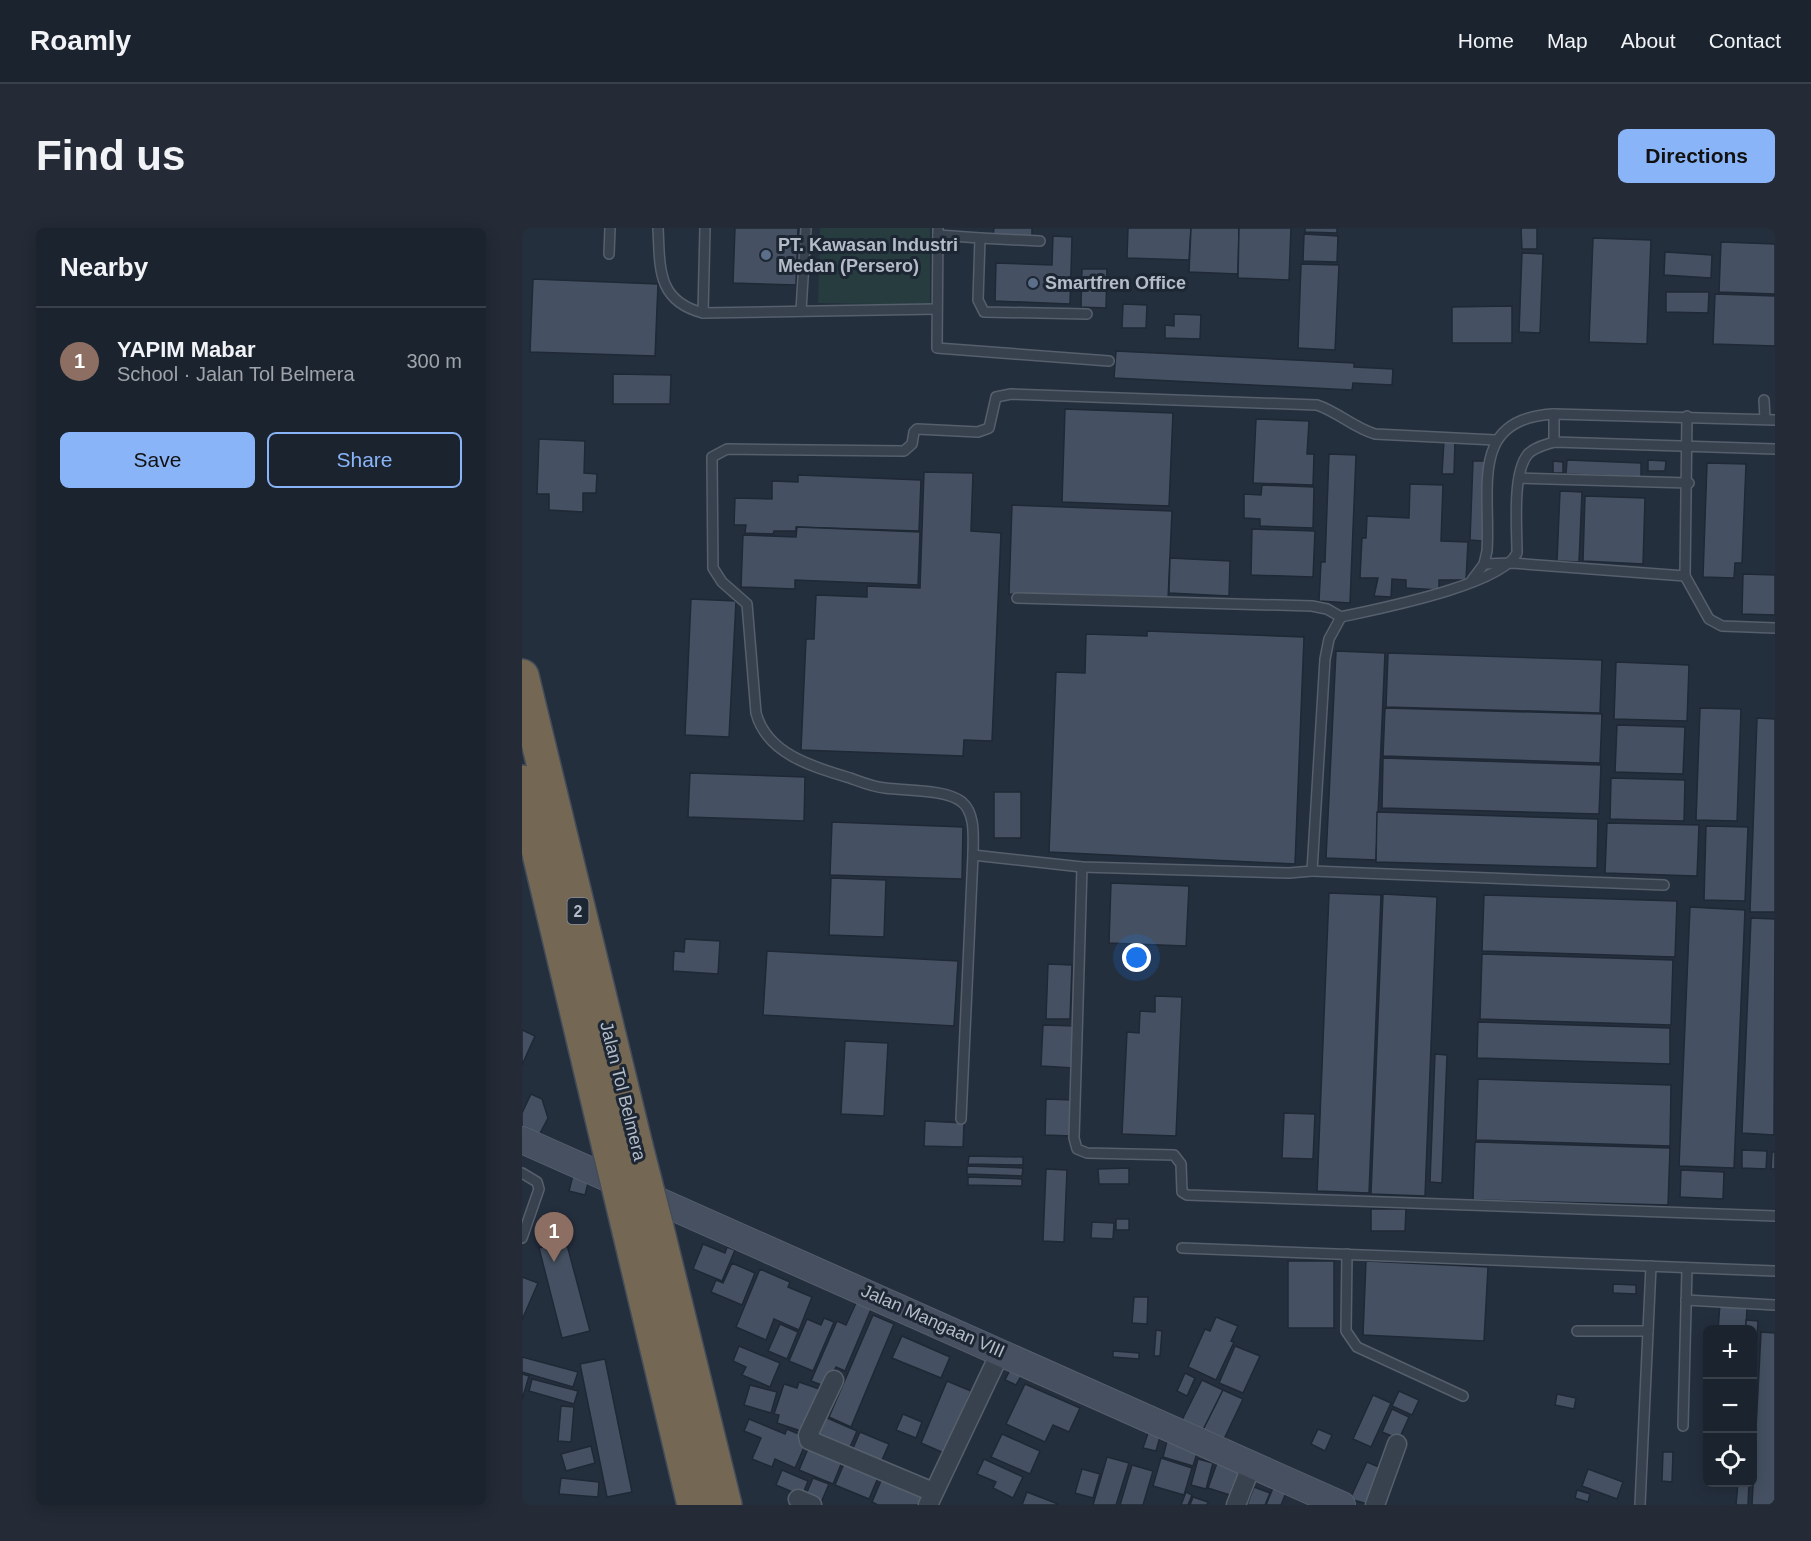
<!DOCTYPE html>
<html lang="en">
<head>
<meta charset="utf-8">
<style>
  :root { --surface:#1b232e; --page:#242b36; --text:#f1f3f6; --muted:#a0a4aa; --line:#39404a; --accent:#8ab4f8 }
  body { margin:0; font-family:Helvetica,sans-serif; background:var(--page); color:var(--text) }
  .controls { position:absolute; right:18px; bottom:18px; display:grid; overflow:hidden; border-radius:9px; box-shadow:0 3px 15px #0003 }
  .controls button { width:54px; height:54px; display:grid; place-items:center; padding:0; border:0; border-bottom:2px solid var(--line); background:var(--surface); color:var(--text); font:30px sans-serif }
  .you { position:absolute; left:615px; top:730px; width:21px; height:21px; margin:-15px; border:4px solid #fff; border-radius:50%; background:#1a73e8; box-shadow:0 0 0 9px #1a73e833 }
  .badge { display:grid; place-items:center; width:39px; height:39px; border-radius:50%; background:var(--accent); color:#fff; font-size:20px; font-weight:700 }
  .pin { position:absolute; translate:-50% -50px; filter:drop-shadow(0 2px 3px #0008) }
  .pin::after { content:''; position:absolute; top:32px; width:21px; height:18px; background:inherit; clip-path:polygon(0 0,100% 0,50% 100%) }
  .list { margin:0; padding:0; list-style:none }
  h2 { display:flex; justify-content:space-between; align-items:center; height:78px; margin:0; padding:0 24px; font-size:26px }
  h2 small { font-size:20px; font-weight:400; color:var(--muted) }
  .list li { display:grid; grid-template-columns:39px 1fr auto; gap:18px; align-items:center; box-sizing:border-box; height:108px; padding:0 24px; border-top:2px solid var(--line) }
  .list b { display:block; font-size:22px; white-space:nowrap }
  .list p { margin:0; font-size:20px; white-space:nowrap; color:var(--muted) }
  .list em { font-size:20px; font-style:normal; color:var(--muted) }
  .actions { display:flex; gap:12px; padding:18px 24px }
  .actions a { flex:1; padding:14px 0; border:2px solid var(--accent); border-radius:9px; text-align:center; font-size:21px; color:var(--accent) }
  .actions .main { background:var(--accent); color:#111 }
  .icon { flex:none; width:33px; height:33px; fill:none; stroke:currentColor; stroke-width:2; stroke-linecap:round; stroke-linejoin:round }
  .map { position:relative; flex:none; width:1253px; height:1277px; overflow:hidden; border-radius:9px }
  header { display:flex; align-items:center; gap:36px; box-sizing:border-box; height:84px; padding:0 30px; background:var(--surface); border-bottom:2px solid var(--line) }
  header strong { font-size:28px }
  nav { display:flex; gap:33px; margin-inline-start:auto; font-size:21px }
  .intro { display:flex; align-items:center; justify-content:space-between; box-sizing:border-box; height:144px; padding:0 36px }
  h1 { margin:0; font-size:42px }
  .button { padding:15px 27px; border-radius:9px; background:var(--accent); color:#111; font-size:21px; font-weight:700 }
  main { display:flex; gap:36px; padding:0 36px }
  aside { flex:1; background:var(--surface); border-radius:9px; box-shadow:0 3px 15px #0003 }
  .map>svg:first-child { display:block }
  .green { fill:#263c3f }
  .building { fill:#455162; stroke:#1f2835; stroke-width:1.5 }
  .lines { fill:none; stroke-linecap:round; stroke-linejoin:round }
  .lane-casing { stroke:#565f6c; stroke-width:12 }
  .street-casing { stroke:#565f6c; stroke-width:21 }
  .secondary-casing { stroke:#565f6c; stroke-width:28 }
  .highway-casing { stroke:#434c59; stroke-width:36 }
  .lane { stroke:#38414e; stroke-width:9 }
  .street { stroke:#38414e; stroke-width:18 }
  .secondary { stroke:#465061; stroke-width:26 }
  .highway { stroke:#746855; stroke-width:33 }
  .highway-bridge-casing { stroke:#434c59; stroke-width:36; stroke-linecap:butt }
  .highway-bridge { stroke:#746855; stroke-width:33 }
  .service-dot { fill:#5c6f8a; stroke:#1d2633; stroke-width:2 }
  .labels { text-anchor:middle; stroke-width:6; stroke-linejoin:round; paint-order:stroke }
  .shield { fill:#1d2633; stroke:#878f9c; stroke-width:1.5 }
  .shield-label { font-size:16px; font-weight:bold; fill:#b4bcc9 }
  .poi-label { font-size:18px; font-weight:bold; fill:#b4bcc9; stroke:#1d2633; text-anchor:start }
  .street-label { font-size:18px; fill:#b4bcc9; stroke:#1d2633 }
</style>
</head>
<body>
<header>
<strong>Roamly</strong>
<nav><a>Home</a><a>Map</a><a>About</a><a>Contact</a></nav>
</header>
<div class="intro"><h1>Find us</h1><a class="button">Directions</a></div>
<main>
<aside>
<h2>Nearby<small></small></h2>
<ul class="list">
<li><span class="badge" style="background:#8d6e63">1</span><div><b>YAPIM Mabar</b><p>School · Jalan Tol Belmera</p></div><em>300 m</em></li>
</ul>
<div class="actions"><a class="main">Save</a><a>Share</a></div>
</aside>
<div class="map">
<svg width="1253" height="1277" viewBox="0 0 1253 1277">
  <rect width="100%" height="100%" fill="#242f3e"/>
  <path class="green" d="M298,0H408V77L296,75Z"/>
  <g class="building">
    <path d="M213,0H276L274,57L211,55Z"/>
    <path d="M472,0H510V10L471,8Z"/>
    <path d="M606,0H669L667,32L605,30Z"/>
    <path d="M669,0H717L716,46L667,44Z"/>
    <path d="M717,0H769L767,52L716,50Z"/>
    <path d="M783,0H815V5L783,4Z"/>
    <path d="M999,0H1015V21H1000Z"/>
    <path d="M782,6L816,8L815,34L781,33Z"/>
    <path d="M531,8L550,9L548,76L473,73L474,35L530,37Z"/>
    <path d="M1071,10L1129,12L1125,116L1067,114Z"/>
    <path d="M1199,14L1253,16V66L1197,64Z"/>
    <path d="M1143,24L1190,27L1189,50L1142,47Z"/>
    <path d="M1000,25L1021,26L1018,105L997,104Z"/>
    <path d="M779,36L817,37L813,122L776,120Z"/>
    <path d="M560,41H585L584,80L559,79Z"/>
    <path d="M11,51L136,56L133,128L8,124Z"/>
    <path d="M1144,64H1187L1186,85L1144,84Z"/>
    <path d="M1193,66L1253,68V118L1191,116Z"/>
    <path d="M601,76L625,77L624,100H600Z"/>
    <path d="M990,78V115H930V79Z"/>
    <path d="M652,86L679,87L678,111L643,110V97L652,98Z"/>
    <path d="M594,123L832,135V139L871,141L870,157L831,155L830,162L592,150Z"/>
    <path d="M91,146L149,147L148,176H91Z"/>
    <path d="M543,181L651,185L647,278L540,274Z"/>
    <path d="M734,191L787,193L785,226H792L791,257L731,255Z"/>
    <path d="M17,211L63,213L62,245L75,246L74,265H61V284L27,282V266H15Z"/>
    <path d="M922,212L933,213L932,246H920Z"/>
    <path d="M807,226L834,227L828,375L797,373L799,334H803Z"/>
    <path d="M1045,232L1119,235V249L1044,246Z"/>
    <path d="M1126,232L1144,233L1143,243H1126Z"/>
    <path d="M951,233H964L961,313L948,312Z"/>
    <path d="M1031,233L1041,234V245H1031Z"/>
    <path d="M1185,235L1224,236L1220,335H1213L1212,350L1181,349Z"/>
    <path d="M402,244L451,245L449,303L479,305L470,513L442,512L441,528L279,522L284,411H292L294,367L345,369V358L398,360Z"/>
    <path d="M276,247L399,252L397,303L274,299V303H252L251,306L223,305L224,297H212L213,270L250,271V253L276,254Z"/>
    <path d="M888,256L921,257L919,313L946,314L944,352H917V362L884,360V352L870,351L869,369L852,368L856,350H838L840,310H844L845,288L887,290Z"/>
    <path d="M740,257L792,259L791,300L738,298V291L722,290V266L739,267Z"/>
    <path d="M1038,263L1060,264L1057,334L1035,333Z"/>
    <path d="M1063,268L1123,270L1121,336L1061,333Z"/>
    <path d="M490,277L650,283L646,372L487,366Z"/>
    <path d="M275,299L398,304L396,357L273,352V361L219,359L221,307L274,309Z"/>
    <path d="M730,301L793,303L791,349L729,347Z"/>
    <path d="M648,330L708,333L707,368L647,365Z"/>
    <path d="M1221,346L1253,347V387L1220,386Z"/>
    <path d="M169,371L214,373L207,509L163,507Z"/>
    <path d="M625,403L782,409L773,636L527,624L534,444L563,445L564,406L625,408Z"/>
    <path d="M814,423L863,425L854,632L804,630Z"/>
    <path d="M866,425L1080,432L1078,485L864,479Z"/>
    <path d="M1094,434L1167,437L1165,493L1092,491Z"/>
    <path d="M863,480L1080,486L1078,535L861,528Z"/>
    <path d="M1178,480L1219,481L1215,593L1174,592Z"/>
    <path d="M1235,490L1253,491V684H1228Z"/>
    <path d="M1095,497L1163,499L1161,546L1093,544Z"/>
    <path d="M861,530L1079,537L1077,586L860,580Z"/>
    <path d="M168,545L283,549L282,593L166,589Z"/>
    <path d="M1089,550L1163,552L1162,593L1088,591Z"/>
    <rect x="472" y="564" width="27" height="46"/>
    <path d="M855,584L1076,591L1075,640L854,634Z"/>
    <path d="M310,594L441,599L440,651L308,647Z"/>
    <path d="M1085,595L1177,597L1175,648L1083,645Z"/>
    <path d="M1184,598L1226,599L1223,673L1182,672Z"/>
    <path d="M309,650L364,652L362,709L307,707Z"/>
    <path d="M589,655L667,658L664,718L587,715Z"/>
    <path d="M807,665L859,667L847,965L795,963Z"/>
    <path d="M861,666L915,669L903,968L849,966Z"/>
    <path d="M962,667L1155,673L1153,729L960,723Z"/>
    <path d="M1168,679L1223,682L1212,940L1157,938Z"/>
    <path d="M1229,690L1253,691L1252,907L1220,905Z"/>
    <path d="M163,711L198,713L196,746L151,743L152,723L162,724Z"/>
    <path d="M245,723L436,733L432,798L241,787Z"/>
    <path d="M960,726L1151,732L1149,797L958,791Z"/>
    <path d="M526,736L550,737L548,791H524Z"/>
    <path d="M633,768L660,769L654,908L600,906L605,804L617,805L618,783L633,784Z"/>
    <path d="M956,794L1148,800V836L955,830Z"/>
    <path d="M521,797L554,798L552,840L519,838Z"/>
    <path d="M0,802L13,808L0,837Z"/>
    <path d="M323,813L366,815L362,888L319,886Z"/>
    <path d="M913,826L925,827L920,955L908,954Z"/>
    <path d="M956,851L1149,857L1148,918L954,912Z"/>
    <path d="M9,866L20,871L26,890L16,909L0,902V885Z"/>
    <path d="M524,871L552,872L551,908L523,907Z"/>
    <path d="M762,885L793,886L791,931L760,930Z"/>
    <path d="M403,893L442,895L441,919L402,918Z"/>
    <path d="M953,914L1148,920L1146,977L951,972Z"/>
    <path d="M1220,922L1245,923L1244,941L1220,940Z"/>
    <path d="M1250,924H1253V941H1249Z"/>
    <path d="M447,928L501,929V937L446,936Z"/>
    <path d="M445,938L501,940L500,948L445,946Z"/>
    <path d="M607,940V956H577L576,941Z"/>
    <path d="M524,941L545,942L542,1014L521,1013Z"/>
    <path d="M1159,942L1202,944L1201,971L1158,969Z"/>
    <path d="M51,947L67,951L63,967L47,963Z"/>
    <path d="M446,949L500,951V958L446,957Z"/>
    <path d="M849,981H884L883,1003H849Z"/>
    <rect x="594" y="991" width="13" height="11"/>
    <path d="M570,994L592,995L591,1011L569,1010Z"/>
    <path d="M44,1013L68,1103L40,1110L17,1020Z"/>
    <path d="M181,1016L203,1025L205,1019L213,1022L200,1053L171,1041Z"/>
    <rect x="766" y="1033" width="46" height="67"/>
    <path d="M844,1033L966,1039L962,1113L841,1107Z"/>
    <path d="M210,1035L233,1045L220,1077L189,1064L194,1052L201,1055Z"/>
    <path d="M238,1041L268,1054L266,1059L290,1069L277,1102L252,1091L244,1112L214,1099Z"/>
    <path d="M0,1049L16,1055L0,1092Z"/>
    <path d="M1091,1056L1114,1057V1066L1091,1065Z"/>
    <path d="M612,1069H626L625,1096L610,1095Z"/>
    <path d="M335,1073L350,1079L323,1143L314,1139L305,1159L289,1153L315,1093L324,1097Z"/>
    <path d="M1198,1076L1225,1078L1224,1102H1196Z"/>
    <path d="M351,1087L372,1096L329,1199L307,1189Z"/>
    <path d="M694,1089L716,1098L709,1113L712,1114L694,1152L666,1139L683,1101L688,1103Z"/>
    <path d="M302,1090L312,1094L291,1143L267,1133L285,1091L299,1097Z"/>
    <path d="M1224,1092L1236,1093L1230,1197V1102H1224Z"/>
    <path d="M258,1096L276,1104L265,1131L246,1123Z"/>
    <path d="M634,1102L640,1103L638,1128H632Z"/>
    <path d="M1239,1104L1253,1105V1277H1230Z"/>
    <path d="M380,1108L428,1129L419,1150L370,1130Z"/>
    <path d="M217,1118L258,1135L248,1159L220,1147L224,1139L211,1133Z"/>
    <path d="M713,1118L738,1128L721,1165L697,1155Z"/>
    <path d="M591,1123L617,1125V1131L591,1129Z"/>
    <path d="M0,1129L56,1144L51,1159L0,1144Z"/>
    <path d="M83,1131L110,1264L85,1269L58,1136Z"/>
    <path d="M488,1142L499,1148L494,1157L483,1152Z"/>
    <path d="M663,1145L673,1150L665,1168L655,1163Z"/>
    <path d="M0,1146L7,1148L0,1172Z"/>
    <path d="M10,1151L56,1163L52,1176L7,1163Z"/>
    <path d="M680,1152L701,1162L681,1202L660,1192Z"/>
    <path d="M425,1153L449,1163L422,1225L399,1215Z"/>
    <path d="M277,1154L300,1162L288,1197L281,1195L279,1203L255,1195L257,1187L252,1186L262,1156L275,1160Z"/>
    <path d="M503,1156L558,1180L547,1204L531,1197L523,1214L484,1196Z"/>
    <path d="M228,1157L255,1164L249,1185L222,1177Z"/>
    <path d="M701,1162L721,1171L702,1211L681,1202Z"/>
    <path d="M877,1163L897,1172L890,1187L870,1178Z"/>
    <path d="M1035,1166L1054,1170L1052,1181L1033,1177Z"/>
    <path d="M851,1167L869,1175L849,1219L831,1211Z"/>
    <path d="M39,1178L52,1179L49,1214L36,1213Z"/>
    <path d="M870,1181L887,1189L877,1211L860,1204Z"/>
    <path d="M381,1186L400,1194L394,1210L374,1202Z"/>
    <path d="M303,1189L335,1203L325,1226L294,1212Z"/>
    <path d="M227,1191L263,1206L265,1201L286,1210L273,1240L253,1231L250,1239L230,1231L239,1210L222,1203Z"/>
    <path d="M796,1201L810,1207L803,1223L789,1216Z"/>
    <path d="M338,1204L367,1216L357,1239L328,1227Z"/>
    <path d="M626,1205L638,1209L634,1223L621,1220Z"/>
    <path d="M480,1206L518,1223L508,1246L469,1229Z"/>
    <path d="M645,1213L676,1222L671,1238L641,1229Z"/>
    <path d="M288,1216L322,1229L311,1256L277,1242Z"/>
    <path d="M69,1218L73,1235L44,1243L39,1226Z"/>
    <path d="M1141,1224H1151L1150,1254L1140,1253Z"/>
    <path d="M585,1229L607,1235L594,1277H571Z"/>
    <path d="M639,1230L670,1240L662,1267L631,1258Z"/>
    <path d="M324,1231L358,1245L347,1271L313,1257Z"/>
    <path d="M462,1231L501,1249L491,1270L471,1260L474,1254L455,1246Z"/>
    <path d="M676,1231L691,1235L684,1261L669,1257Z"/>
    <path d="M845,1234L864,1242L849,1277L828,1271Z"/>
    <path d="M695,1235L720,1243L711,1268L686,1260Z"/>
    <path d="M610,1237L631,1243L621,1277H598Z"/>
    <path d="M560,1241L578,1246L571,1270L553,1265Z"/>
    <path d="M1066,1241L1101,1254L1095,1271L1060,1258Z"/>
    <path d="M260,1242L286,1253L280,1268L254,1257Z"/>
    <path d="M361,1248L406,1266L401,1277H356L350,1274Z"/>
    <path d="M39,1250L77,1254L76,1269L37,1266Z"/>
    <path d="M291,1250L307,1256L298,1277L282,1271Z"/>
    <path d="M1216,1254H1227L1226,1277H1214Z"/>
    <path d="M753,1255L766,1260L759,1277H744Z"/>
    <path d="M732,1259L748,1265L743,1277H725Z"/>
    <path d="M1055,1262L1068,1266L1066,1274L1053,1270Z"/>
    <path d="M505,1264L536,1276V1277H500Z"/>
    <path d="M664,1264L670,1267L666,1277H659Z"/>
    <path d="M671,1269L686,1274L685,1277H668Z"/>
  </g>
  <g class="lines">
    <defs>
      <g id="lane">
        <path d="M136,0C138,41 135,73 181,85L414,81"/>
        <path d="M416,0L415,120L587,133"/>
        <path d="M416,7L458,10L456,72L462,84L565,86"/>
        <path d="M458,10L518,13"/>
        <path d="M87,26L88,0"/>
        <path d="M279,83L284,0"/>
        <path d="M181,85L183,0"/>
        <path d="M1242,172L1243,191"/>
        <path d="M1032,186V214"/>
        <path d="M1165,188L1163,348L1187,391L1200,398L1253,400"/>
        <path d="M997,250L1167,255"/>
        <path d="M962,336L990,335L1163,348"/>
        <path d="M950,352L962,336L965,323C969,261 946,190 1032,186L1253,192"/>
        <path d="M495,370L790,378L805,381L819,389C855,381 980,357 995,325C995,300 990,245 1006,226C1013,219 1023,217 1032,214L1253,221"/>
        <path d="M819,389L807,411L803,431L790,643L767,645L560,639L451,627C451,610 454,586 440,574C424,561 384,563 363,560C351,559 339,554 328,550C291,539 245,526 234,485L225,376L200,354L191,340L190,229L205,221L382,223L390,216L392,204L395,201L456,204L467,200L474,169L489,166L795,177C816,184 832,200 853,206L973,212"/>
        <path d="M560,639L552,910L555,921L565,925L652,927L659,936L660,964L665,967L1253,988"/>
        <path d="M790,643L1142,657"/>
        <path d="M439,891L451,627"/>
        <path d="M0,945L15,954L17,961L0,1010"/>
        <path d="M660,1020L1253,1043"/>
        <path d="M825,1026L824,1103L835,1119L941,1168"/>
        <path d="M1164,1072L1253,1077"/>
        <path d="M1055,1103H1126L1129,1038"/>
        <path d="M1161,1198L1165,1040"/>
        <path d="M1118,1277L1126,1103"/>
      </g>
      <g id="street">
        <path d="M312,1152L286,1207L287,1212L411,1264"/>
        <path d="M276,1271L290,1277"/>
        <path d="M406,1277L479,1123"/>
        <path d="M714,1277L730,1236"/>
        <path d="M853,1277L875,1216"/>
      </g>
      <path id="secondary" d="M0,912L820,1277"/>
      <g id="highway">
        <path d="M0,448L114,918"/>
        <path d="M0,554L87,920"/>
        <path d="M134,996L203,1277"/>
        <path d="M107,1003L172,1277"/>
      </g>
    </defs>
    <use href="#lane" class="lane-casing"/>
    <use href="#street" class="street-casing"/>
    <use href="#secondary" class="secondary-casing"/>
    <use href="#highway" class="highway-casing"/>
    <use href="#lane" class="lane"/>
    <use href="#street" class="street"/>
    <use href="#secondary" class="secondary"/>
    <use href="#highway" class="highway"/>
    <defs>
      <g id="highway-bridge">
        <path d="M114,918L134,996"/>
        <path d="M87,920L107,1003"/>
      </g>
    </defs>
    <use href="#highway-bridge" class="highway-bridge-casing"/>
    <use href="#highway-bridge" class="highway-bridge"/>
  </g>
  <g class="service-dot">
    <circle cx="244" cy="27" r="6"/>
    <circle cx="511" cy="55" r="6"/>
  </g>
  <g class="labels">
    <rect class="shield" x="45.5" y="670" width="21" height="26" rx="4.5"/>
    <g class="shield-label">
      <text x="56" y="689">2</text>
    </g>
    <g class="poi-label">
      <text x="256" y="23">PT. Kawasan Industri<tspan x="256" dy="21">Medan (Persero)</tspan></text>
      <text x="523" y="61">Smartfren Office</text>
    </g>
    <g class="street-label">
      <text transform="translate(101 863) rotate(76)" y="6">Jalan Tol Belmera</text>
      <text transform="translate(411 1093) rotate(24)" y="6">Jalan Mangaan VIII</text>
    </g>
  </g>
</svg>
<div class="controls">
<button>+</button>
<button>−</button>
<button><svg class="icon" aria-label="locate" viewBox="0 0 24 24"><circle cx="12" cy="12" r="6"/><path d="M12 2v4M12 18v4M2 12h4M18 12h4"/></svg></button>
</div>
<div class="you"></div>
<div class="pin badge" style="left:32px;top:1034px;background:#8d6e63">1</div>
</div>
</main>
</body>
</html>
